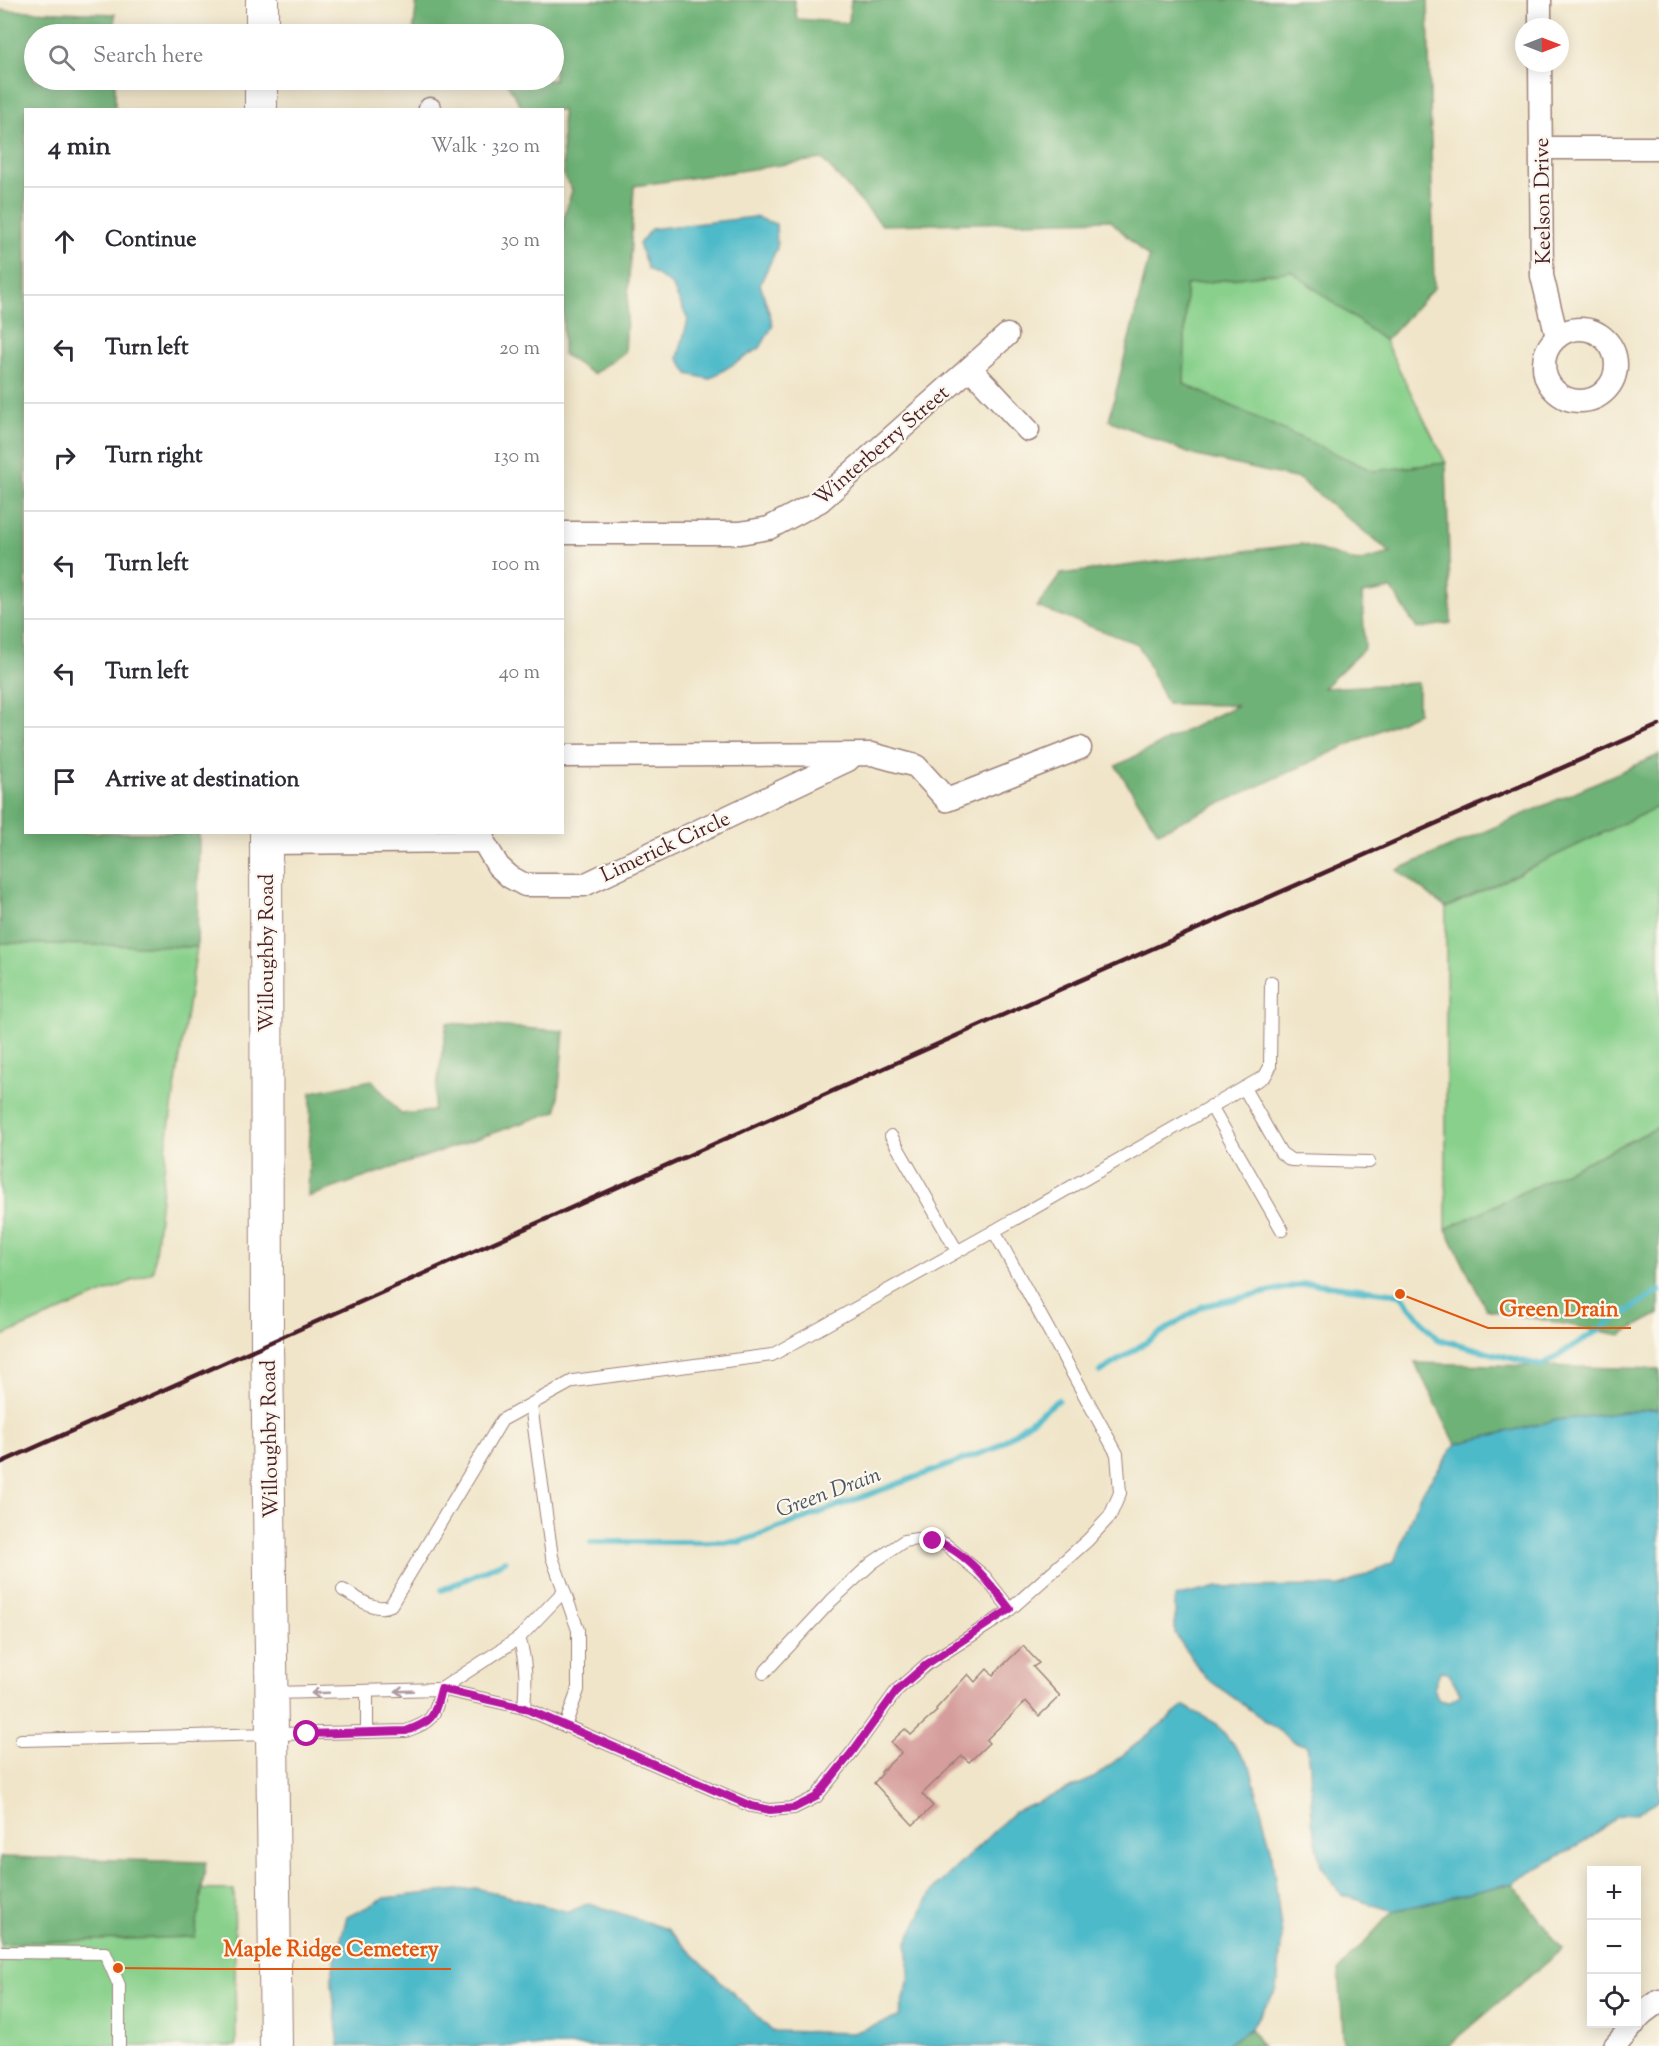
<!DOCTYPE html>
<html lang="en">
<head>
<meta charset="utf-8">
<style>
  :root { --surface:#fff; --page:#f7f7f7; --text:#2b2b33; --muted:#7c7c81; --line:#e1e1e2 }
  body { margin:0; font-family:"Sorts Mill Goudy",serif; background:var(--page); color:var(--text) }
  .controls { position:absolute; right:18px; bottom:18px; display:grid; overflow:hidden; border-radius:0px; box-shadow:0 3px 15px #0003 }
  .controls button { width:54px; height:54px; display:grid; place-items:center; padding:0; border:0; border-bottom:2px solid var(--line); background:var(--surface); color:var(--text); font:30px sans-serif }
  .compass { position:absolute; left:1515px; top:18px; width:54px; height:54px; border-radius:50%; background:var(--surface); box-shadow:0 3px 15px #0003; rotate:90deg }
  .stop { position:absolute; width:18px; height:18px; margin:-14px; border:4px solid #b5179e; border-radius:50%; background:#fff }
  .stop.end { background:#b5179e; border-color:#fff; box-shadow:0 2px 6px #0008 }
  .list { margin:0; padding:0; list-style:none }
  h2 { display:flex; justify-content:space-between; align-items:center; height:78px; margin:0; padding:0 24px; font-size:26px }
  h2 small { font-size:20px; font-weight:400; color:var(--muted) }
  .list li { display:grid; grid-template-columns:39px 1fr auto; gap:18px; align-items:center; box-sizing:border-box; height:108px; padding:0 24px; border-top:2px solid var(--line) }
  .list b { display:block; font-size:22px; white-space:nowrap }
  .list em { font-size:20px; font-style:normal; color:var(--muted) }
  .icon { flex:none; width:33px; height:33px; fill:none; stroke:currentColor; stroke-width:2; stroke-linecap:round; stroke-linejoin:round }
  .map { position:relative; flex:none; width:1659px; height:2046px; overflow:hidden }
  .search { position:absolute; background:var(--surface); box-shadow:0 3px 15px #0003; left:24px; top:24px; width:540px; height:66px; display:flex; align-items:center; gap:15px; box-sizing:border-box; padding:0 21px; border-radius:33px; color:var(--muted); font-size:22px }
  .panel { position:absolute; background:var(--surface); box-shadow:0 3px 15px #0003; left:24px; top:108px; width:540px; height:726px; border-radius:0px }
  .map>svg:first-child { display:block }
  .green { fill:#88d08b; stroke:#69785b; stroke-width:1.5 }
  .forest { fill:#6eb277; stroke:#5c6851; stroke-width:1.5 }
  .water { fill:#4ebac9; stroke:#4c6c7a; stroke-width:1.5; fill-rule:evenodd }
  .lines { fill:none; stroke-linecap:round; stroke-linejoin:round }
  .stream { stroke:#4ebac9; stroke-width:6 }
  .building { fill:#d59d9b }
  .lane-casing { stroke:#9d827a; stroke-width:14 }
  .street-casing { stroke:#9d827a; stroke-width:25 }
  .secondary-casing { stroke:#9d827a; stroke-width:34 }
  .lane { stroke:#fff; stroke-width:12 }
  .street { stroke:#fff; stroke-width:22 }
  .secondary { stroke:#fff; stroke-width:32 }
  .rail { stroke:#4a1f2b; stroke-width:4.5 }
  .oneway { stroke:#ae9aa0 }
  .route { stroke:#b5179e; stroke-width:8 }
  .labels { text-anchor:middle; stroke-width:4.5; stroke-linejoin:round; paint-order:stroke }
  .street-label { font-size:21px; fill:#4a1f2b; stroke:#fbf7ec }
  .water-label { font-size:22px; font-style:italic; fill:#4b5562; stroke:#fbf7ec }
  .leader { fill:none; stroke:#e0560e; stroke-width:2 }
  .callout-dot { fill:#e0560e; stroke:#fbf7ec; stroke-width:2 }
  .callout-label { font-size:22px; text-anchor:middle; font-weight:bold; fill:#e0560e; stroke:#fbf7ec; stroke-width:4.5; stroke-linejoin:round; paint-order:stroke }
</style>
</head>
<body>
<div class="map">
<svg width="1659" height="2046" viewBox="0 0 1659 2046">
  <rect width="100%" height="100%" fill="#fbf7ec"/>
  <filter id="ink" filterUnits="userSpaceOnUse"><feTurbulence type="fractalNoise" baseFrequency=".0167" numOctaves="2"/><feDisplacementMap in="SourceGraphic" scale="12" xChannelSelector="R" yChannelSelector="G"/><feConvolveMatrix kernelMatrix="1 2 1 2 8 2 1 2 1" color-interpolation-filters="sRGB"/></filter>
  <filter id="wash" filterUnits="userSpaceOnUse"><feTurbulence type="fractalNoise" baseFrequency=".008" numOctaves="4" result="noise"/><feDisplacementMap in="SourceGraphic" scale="24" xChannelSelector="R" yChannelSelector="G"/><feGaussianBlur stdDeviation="1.35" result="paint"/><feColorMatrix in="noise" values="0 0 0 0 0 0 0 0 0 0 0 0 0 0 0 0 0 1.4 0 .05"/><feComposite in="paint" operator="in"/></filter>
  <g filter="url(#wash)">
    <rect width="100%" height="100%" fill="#f0e5c9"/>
    <g class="green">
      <path d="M1291,271L1385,341L1446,463L1373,471L1184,385L1186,285Z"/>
      <path d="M1659,806V1127L1446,1229V908Z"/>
      <path d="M0,943L197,947L167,1141L153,1272L0,1337Z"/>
      <path d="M0,1887L234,1890L236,2046H0Z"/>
    </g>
    <g class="forest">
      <path d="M417,0H794L797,19L849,23L851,0H1428L1434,288L1385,341L1291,271L1186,285L1184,384L1373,471L1446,463L1451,623L1417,629L1392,589L1362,594L1365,648L1323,688L1418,683V713L1158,832L1116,766L1237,705L1167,704L1138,644L1037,607L1061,574L1302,544L1357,562L1391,553L1299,479L1193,455L1109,420L1149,258L1110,220L882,225L822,159L634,186L625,352L593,374L563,354V221L572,190L563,174L562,110L523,109L505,80H554V34H413Z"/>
      <path d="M0,10L115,14V34H34V80H115V109L26,110V832L199,833L197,947L0,943Z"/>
      <path d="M1659,755V806L1446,908L1397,870Z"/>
      <path d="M447,1023L564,1031L557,1111L308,1197L311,1092L372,1080L401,1114L433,1111Z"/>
      <path d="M1659,1127V1314L1620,1335L1486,1309L1446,1229Z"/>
      <path d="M1415,1363L1659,1369V1408L1557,1420L1456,1444Z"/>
      <path d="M0,1857L206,1862L195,1937L0,1943Z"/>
      <path d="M1512,1883L1562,1949L1448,2046H1344L1339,1970L1393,1911Z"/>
      <path d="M1250,2029L1262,2046H1224Z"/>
    </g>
    <g class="water">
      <path d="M755,217L776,224L777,248L760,284L773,325L760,348L709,379L688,374L678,358L688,320L672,285L648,269L639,244L651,229Z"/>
      <path d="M1659,1408V1800L1636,1813L1617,1817L1590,1838L1512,1883L1393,1911L1342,1895L1321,1866L1312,1820L1310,1764L1307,1746L1293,1741L1205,1677L1175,1634V1597L1218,1587L1341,1586L1394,1562L1419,1497L1456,1444L1557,1420ZM1440,1671L1448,1672L1461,1694L1449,1702L1439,1700L1434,1689Z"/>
      <path d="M1184,1706L1217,1724L1250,1766L1271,1849L1282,1936L1277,1989L1250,2029L1224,2046H339L331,1976L347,1917L385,1898L476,1888L569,1912L589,1903L667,1929L772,2031L853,2033L899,2017L910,1976L907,1942L932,1891L1013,1813L1094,1778Z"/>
    </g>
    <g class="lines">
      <g class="stream">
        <path d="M1100,1372L1203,1306L1309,1283L1400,1294L1437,1339L1542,1366L1659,1291"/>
        <path d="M591,1542H740L995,1448L1058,1400"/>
        <path d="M442,1590L505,1561"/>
      </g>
    </g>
    <g id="blocks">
      <path class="building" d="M1023,1646L1039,1663L1033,1667L1060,1696L1039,1716L1026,1701L986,1740L989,1743L969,1762L962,1756L922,1794L933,1806L913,1825L874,1783L882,1774L881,1772L901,1753L891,1742L905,1729L911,1735L937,1711L936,1709L968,1674L975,1682L987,1669L993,1675Z"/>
    </g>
  </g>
  <g filter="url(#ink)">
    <use href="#blocks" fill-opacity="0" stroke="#9d827a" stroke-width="1.5"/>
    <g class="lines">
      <defs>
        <g id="lane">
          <path d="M1244,1088L1281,1153L1291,1160L1369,1162"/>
          <path d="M1211,1106L1282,1230"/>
          <path d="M891,1136L957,1251"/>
          <path d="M994,1231L1265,1076L1270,1067L1271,982"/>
          <path d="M531,1405L552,1557L578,1630V1690L565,1726"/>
          <path d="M519,1638C527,1662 526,1683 524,1708"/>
          <path d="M764,1673L832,1600L872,1563L904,1541L917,1539L945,1544L985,1577L1010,1609"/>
          <path d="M367,1691V1732"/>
          <path d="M273,1693L441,1689L524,1708L751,1806L770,1810L794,1808L816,1797L853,1751L897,1690L927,1664L1005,1614L1088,1540L1110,1516L1120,1493L1117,1454L994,1231L772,1355L573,1381L502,1420L391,1605C375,1613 358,1598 343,1590"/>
          <path d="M21,1740L406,1731C434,1721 434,1717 441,1689L519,1638L564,1591"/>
          <path d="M0,1952L105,1953L119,1985V2046"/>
        </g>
        <g id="street">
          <path d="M1540,0V27"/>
          <path d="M1540,63L1542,276L1557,337"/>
          <path d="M430,110V109"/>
          <path d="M1541,148H1659"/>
          <circle cx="1580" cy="365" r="36"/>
          <path d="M970,368L1028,430"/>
          <path d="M562,533H740L769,528L820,501L1007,335"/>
          <path d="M562,756L872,754L916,766L947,800L1080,748"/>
          <path d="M484,832L483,841L498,866L510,877L525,885H584L848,760L853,755"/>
          <path d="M266,843L483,841"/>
          <path d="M1636,2020L1643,2013L1659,2001"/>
          <path d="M1615,2046L1634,2024"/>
        </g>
        <g id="secondary">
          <path d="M262,34V0"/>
          <path d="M261,110V80"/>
          <path d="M266,832L267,1344L276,2046"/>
        </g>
      </defs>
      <use href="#lane" class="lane-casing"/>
      <use href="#street" class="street-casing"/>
      <use href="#secondary" class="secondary-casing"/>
      <use href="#lane" class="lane"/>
      <use href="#street" class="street"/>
      <use href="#secondary" class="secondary"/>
      <path class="rail" d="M0,1463L1070,985L1659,725"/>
    </g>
    <defs><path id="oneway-shaft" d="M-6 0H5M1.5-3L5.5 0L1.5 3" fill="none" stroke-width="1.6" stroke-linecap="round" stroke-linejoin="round" transform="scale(1.5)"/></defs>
    <g class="oneway">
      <use href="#oneway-shaft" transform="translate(404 1691) rotate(178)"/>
      <use href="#oneway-shaft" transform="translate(320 1693) rotate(178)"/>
    </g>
  </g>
  <g class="lines" filter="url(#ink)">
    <path class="route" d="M307,1734L406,1731C434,1721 434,1717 441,1689L524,1708L751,1806L770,1810L794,1808L816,1797L853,1751L897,1690L927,1664L1010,1609C991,1585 964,1548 933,1541"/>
  </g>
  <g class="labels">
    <g class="street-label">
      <text transform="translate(1542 201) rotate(-91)" y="7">Keelson Drive</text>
      <text transform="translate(881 445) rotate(-41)" y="7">Winterberry Street</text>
      <text transform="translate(665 846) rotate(-25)" y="7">Limerick Circle</text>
      <text transform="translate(266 953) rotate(-90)" y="7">Willoughby Road</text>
      <text transform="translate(269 1439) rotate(-91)" y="7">Willoughby Road</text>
    </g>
    <g class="water-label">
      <text transform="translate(828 1491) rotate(-20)" y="8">Green Drain</text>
    </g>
  </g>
  <path class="leader" d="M1400 1294L1488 1328H1631M118 1968L211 1969H451"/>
  <g class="callout-dot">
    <circle cx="1400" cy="1294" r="6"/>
    <circle cx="118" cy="1968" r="6"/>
  </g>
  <g class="callout-label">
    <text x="1559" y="1316">Green Drain</text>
    <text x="331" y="1956">Maple Ridge Cemetery</text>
  </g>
</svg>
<div class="controls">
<button>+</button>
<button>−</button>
<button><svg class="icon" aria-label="locate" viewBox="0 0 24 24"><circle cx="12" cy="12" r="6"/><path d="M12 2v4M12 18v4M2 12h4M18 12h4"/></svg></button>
</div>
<svg class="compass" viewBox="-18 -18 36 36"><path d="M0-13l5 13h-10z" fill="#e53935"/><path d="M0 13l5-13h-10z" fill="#7c7c81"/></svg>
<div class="stop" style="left:307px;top:1734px"></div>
<div class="stop end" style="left:933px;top:1541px"></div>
<div class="search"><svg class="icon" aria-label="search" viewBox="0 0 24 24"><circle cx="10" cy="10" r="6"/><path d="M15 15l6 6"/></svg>Search here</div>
<section class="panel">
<h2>4 min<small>Walk · 320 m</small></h2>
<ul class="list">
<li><svg class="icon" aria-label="ahead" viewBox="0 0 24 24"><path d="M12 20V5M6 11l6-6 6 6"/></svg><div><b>Continue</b></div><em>30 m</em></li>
<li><svg class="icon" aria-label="left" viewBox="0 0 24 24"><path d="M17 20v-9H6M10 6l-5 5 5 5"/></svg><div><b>Turn left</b></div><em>20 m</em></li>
<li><svg class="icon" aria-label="right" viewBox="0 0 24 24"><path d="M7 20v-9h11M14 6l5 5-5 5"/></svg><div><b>Turn right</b></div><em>130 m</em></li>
<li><svg class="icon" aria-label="left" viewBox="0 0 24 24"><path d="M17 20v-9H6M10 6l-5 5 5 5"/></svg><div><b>Turn left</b></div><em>100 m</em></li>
<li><svg class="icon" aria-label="left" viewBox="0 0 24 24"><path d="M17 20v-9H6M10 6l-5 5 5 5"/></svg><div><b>Turn left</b></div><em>40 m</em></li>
<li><svg class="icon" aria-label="arrive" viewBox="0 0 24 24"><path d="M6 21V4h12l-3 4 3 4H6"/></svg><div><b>Arrive at destination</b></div></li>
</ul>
</section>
</div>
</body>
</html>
